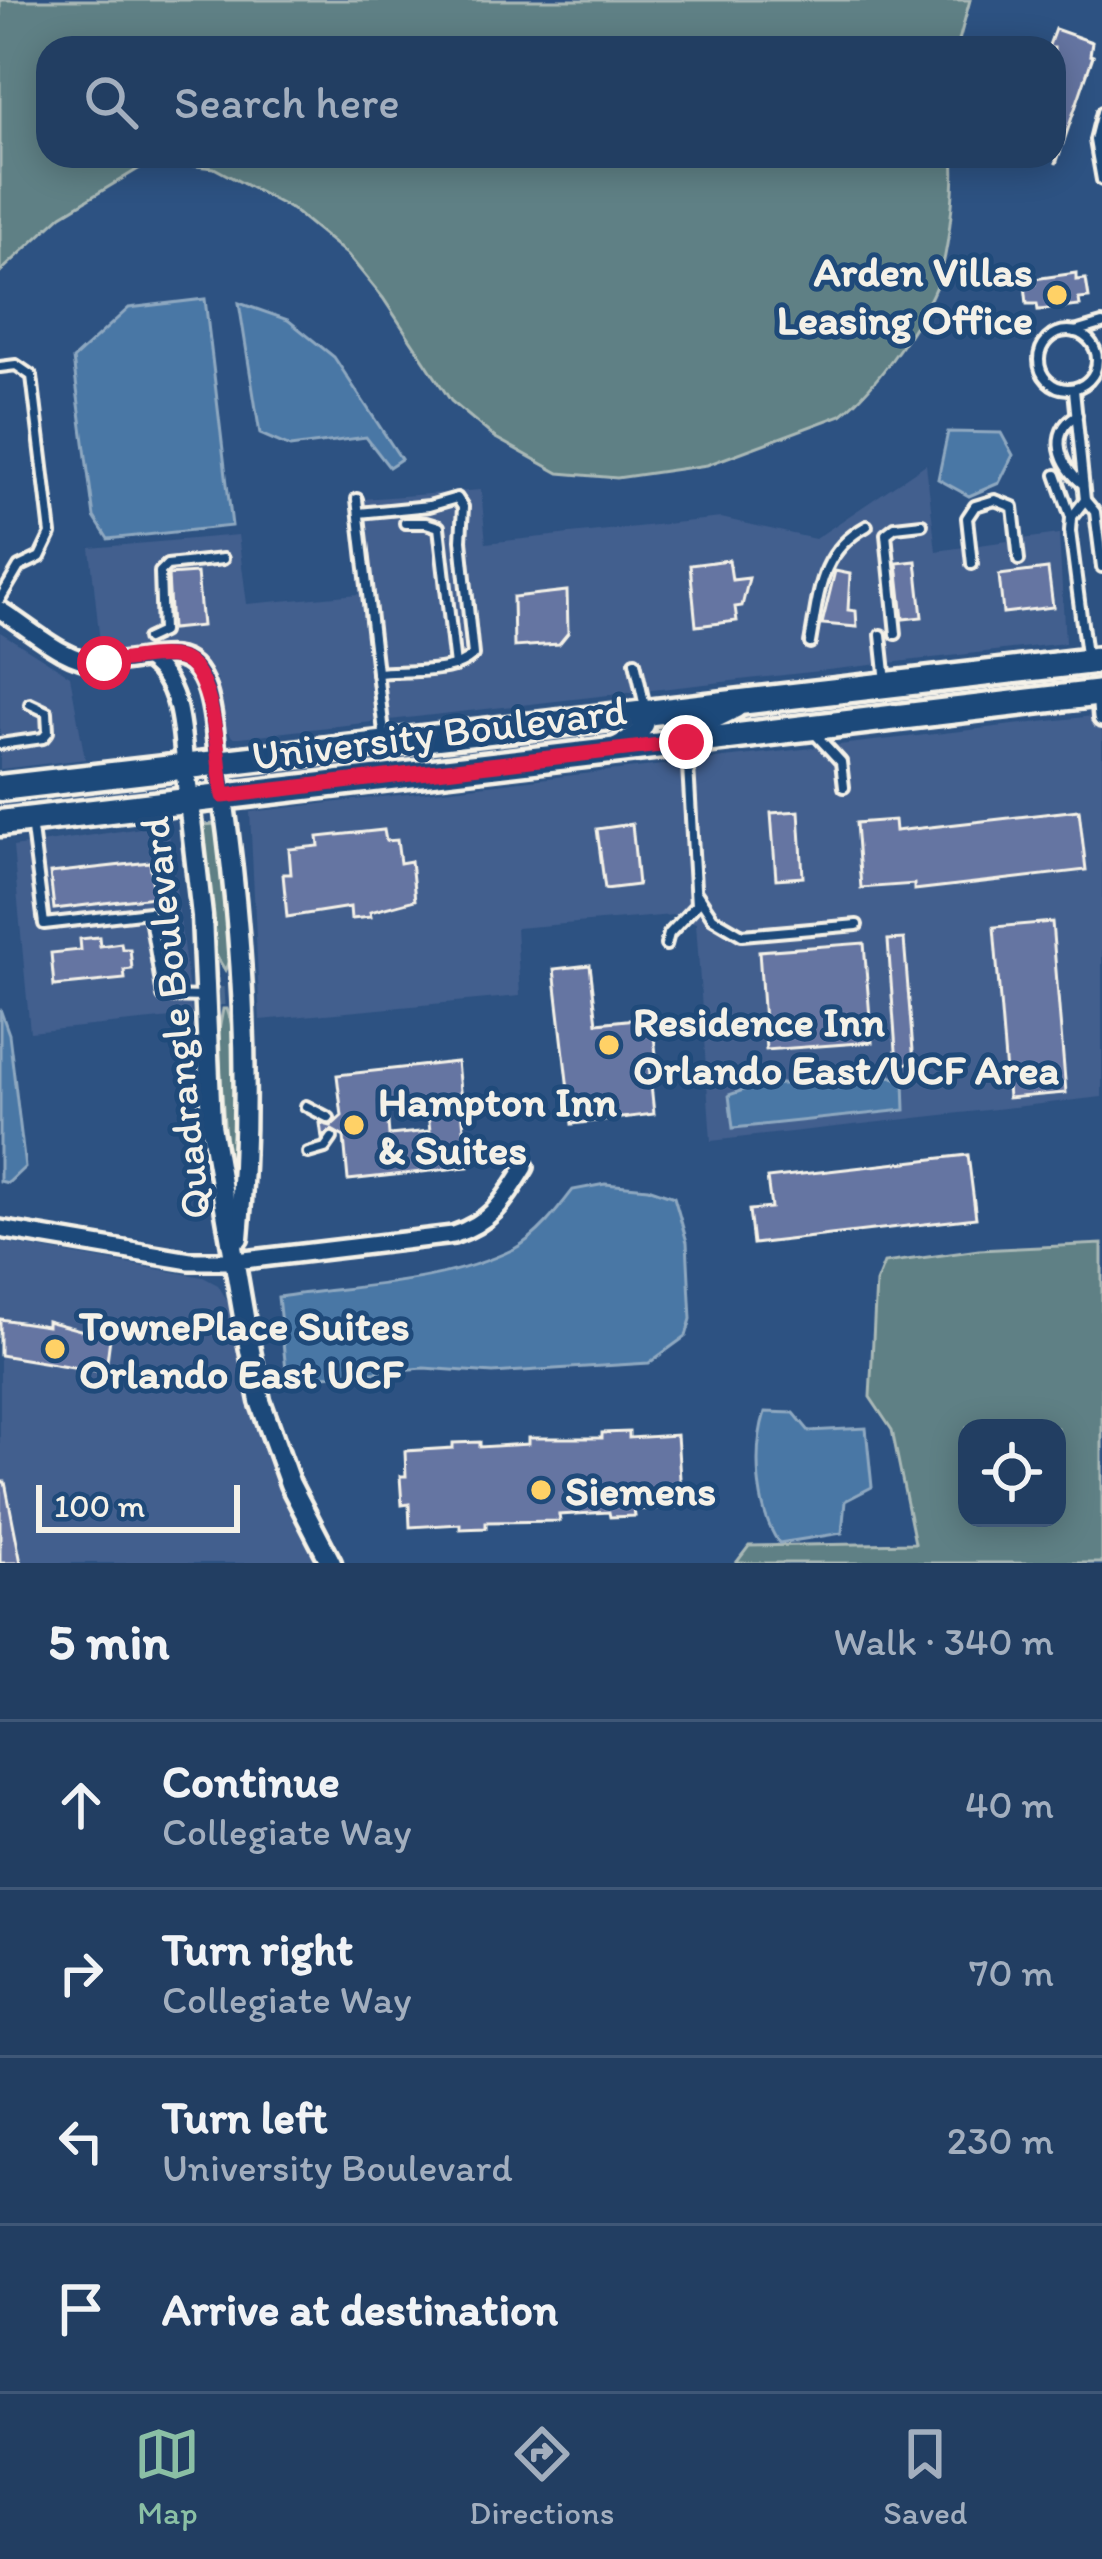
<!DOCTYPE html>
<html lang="en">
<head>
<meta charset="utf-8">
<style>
  :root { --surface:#223e62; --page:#2e496b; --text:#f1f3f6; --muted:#a2aebe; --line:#3f5777; --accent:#8abfa5 }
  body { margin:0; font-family:Itim,sans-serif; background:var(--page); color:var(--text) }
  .controls { position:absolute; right:36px; bottom:36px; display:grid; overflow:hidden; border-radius:24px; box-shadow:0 6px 30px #0003 }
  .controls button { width:108px; height:108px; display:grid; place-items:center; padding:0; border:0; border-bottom:3px solid var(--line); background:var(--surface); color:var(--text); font:60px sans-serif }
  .scale { position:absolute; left:36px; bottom:30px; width:204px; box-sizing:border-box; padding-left:12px; border:6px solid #f4f1e8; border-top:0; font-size:33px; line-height:42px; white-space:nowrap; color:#f4f1e8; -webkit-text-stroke:9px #1f4a7a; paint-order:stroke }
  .stop { position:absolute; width:36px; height:36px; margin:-27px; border:9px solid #e11d48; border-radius:50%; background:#fff }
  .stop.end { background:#e11d48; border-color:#fff; box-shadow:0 3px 12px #0008 }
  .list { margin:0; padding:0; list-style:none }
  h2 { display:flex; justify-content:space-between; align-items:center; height:156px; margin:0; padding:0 48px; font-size:51px }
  h2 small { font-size:39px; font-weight:400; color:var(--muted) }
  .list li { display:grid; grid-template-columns:78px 1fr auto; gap:36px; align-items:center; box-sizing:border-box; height:168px; padding:0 48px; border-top:3px solid var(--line) }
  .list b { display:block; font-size:45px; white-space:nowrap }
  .list p { margin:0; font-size:39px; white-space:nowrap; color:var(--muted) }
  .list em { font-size:39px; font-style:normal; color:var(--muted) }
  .icon { flex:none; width:66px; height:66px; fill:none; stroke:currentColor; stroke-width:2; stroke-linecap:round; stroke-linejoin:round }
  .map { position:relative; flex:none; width:1102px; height:1563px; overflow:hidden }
  .search { position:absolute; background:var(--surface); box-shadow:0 6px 30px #0003; left:36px; right:36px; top:36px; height:132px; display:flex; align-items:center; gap:30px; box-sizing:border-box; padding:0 42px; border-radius:36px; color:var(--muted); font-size:45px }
  .sheet { height:828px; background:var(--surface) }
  nav { display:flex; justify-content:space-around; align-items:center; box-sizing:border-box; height:168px; border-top:3px solid var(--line); background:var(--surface); font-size:33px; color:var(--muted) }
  nav a { display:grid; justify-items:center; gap:6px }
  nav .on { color:var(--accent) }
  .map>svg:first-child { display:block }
  .built { fill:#425f8e }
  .green { fill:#5e8085; stroke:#a9b8b6; stroke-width:3; fill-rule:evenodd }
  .water { fill:#4a77a5; stroke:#8ea8c0; stroke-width:3 }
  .building { fill:#6574a2; stroke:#f4f1e8; stroke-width:3; fill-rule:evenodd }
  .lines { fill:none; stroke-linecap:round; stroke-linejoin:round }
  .tertiary-tunnel { stroke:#4b6a91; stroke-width:18; stroke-dasharray:18 9; stroke-linecap:butt }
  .service-casing { stroke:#f4f1e8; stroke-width:16 }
  .minor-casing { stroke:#f4f1e8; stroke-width:24 }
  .tertiary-casing { stroke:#f4f1e8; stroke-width:27 }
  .primary-casing { stroke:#f4f1e8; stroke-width:33 }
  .service { stroke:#1f4a7a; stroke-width:8 }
  .minor { stroke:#1f4a7a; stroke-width:15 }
  .tertiary { stroke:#1f4a7a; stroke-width:18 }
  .primary { stroke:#1f4a7a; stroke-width:24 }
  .route { stroke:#e11d48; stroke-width:15 }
  .poi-dot { fill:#ffd166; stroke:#1f4a7a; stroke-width:4.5 }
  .labels { text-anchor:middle; stroke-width:10; stroke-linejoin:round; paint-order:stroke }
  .poi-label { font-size:42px; font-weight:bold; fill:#f4f1e8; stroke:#1f4a7a; text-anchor:start }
  .street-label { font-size:42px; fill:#f4f1e8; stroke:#1f4a7a }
</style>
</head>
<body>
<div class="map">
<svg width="1102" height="1563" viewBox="0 0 1102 1563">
  <rect width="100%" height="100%" fill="#2d5282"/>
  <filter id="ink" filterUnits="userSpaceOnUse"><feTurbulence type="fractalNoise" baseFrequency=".00833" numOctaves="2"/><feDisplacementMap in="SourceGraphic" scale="24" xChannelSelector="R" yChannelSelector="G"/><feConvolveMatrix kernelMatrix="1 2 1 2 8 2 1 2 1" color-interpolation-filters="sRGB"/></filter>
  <g filter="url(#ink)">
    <g class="built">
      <path d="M926,464L936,551L1059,534L1065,643L240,737H232L225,725L217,679L195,656L179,651L101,652L90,548L238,535L247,604L359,594L350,500L481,490L486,543L721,518L815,539Z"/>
      <path d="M0,632L70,676L85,759L0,769Z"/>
      <path d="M1102,715V1097L711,1141L696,923L673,915L516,928L520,996L260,1020L250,812Z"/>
      <path d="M168,824L192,1016L30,1032L13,847Z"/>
      <path d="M0,1242L203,1277L218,1285L229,1304L261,1442L293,1516L319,1563H0Z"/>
    </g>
    <g class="green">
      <path d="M0,0H970L957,48H48V156H953C956,185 949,241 942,269C930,312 876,388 841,415L707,465L617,478L559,473L494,437L451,401L383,298L348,255L293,210L214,168L177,164L140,168L62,215L0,272Z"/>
      <path d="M214,824L219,832L233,951L225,970L214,952L201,835L204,825Z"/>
      <path d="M223,1009H227C248,1069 239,1136 233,1197L229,1194L218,1036Z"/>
      <path d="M1102,1244V1563H736L749,1546L915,1543L892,1430L870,1397L876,1283L884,1263L979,1250ZM967,1428H1057V1518H967Z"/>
    </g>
    <g class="water">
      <path d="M205,299L232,526L108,539L94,517L73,359L129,308Z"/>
      <path d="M239,303L288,320L334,357L401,459L389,467L366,437L290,447L260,434Z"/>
      <path d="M948,432L1001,433L1013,455L999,483L969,496L938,479Z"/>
      <path d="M0,1009L9,1034L25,1167L8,1183L0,1181Z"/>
      <path d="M890,1076L904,1081L905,1110L733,1128L729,1095L755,1086Z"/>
      <path d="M605,1184L648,1188L674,1197L687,1242L691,1319L686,1336L649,1363L493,1373L424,1368L323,1376L286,1370L278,1297C358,1285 440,1285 514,1249C538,1236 557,1211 573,1190Z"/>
      <path d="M765,1412L794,1413L809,1431L866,1428L872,1487L845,1501L842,1533L779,1543C756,1510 753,1450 765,1412Z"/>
    </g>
    <g class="building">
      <path d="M1055,29L1092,42L1090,55L1093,56L1056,164L1054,48H1048Z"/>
      <path d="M1076,273V280L1086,279L1089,298L1079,299L1080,306L1038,310L1037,304H1027L1025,285L1035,284L1034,279Z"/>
      <path d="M729,560L732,580L749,578L742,606L735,607L737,621L696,626L690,565Z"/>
      <path d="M916,561L922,617L903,619L897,563Z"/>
      <path d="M1048,569L1053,607L1003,613L999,575Z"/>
      <path d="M835,571L850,574L848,610L856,611L857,627L822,624Z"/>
      <path d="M197,573L202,626L171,629L168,575Z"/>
      <path d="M567,591L568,633L559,644L514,647L513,597Z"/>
      <path d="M1079,810L1086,870L914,890V884L861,888L856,823L894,820L895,831Z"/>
      <path d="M799,811L803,877L776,879L771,813Z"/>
      <path d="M632,824L638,885L605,889L597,829Z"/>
      <path d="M384,830L386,841L397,840L400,863L411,861L415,900L370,912L371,917L351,919L350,907L287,917L283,874H291L289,849L319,846L318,837Z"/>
      <path d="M150,862L154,897L54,909L50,873Z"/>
      <path d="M1052,922L1066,1093L1008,1098L994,927Z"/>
      <path d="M99,937L100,946L121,943L122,949H130L132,969L124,970L125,979L54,986L51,953L81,950L80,939Z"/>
      <path d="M904,939L914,1063L897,1064L888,940Z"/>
      <path d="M864,943L872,1042L766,1050L759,951Z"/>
      <path d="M590,965L597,1023L637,1019L638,1029L653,1027L657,1064L649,1065L654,1114L572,1124L554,969Z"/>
      <path d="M457,1062L468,1167L348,1180L344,1137L332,1130L322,1138L320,1123L331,1126L342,1116L337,1075ZM427,1105L430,1131L389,1135L387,1109Z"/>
      <path d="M968,1155L976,1218L753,1244L749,1210L771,1208L767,1178Z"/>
      <path d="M0,1319L47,1326V1321L110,1338L106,1369L104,1372L0,1355Z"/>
      <path d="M629,1432V1438L677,1435L682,1507L634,1510L635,1516L610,1517L609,1512L559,1515L560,1521L486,1522V1528L460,1529V1524L410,1527L409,1504L402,1505L400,1476H406L405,1451L453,1448V1443L480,1442V1447L528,1444V1438H602V1433Z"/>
      <path d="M0,1482H5L21,1563H0Z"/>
    </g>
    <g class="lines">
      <path class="tertiary-tunnel" d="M206,997L242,995"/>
      <defs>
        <g id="service">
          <path d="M1102,112L1095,140L1102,180"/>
          <circle cx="1068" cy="360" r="29"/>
          <path d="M1075,332L1102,324"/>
          <path d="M0,367L16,365L32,376L51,534L40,557L19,567L0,599"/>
          <path d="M1074,390L1085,500L1095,512L1102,567"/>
          <path d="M1077,415C1047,432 1060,467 1083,484"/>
          <path d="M1056,475L1071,517"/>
          <path d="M357,499L385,741"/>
          <path d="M1085,500L1071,518L1070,531L1086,655"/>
          <path d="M359,513L429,506L457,498L463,507L461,540L473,655C454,675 404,670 377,673"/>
          <path d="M405,523H426L439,527L455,666"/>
          <path d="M972,564L967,518L975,506L995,500L1013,507L1019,560"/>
          <path d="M896,634L886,534L895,527L922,524"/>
          <path d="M881,635L886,682"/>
          <path d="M147,639L162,632L160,572L167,565L223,559"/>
          <path d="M810,643C819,594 819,552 867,526"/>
          <path d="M635,662L645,707"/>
          <path d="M815,734L841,762L844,787"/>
          <path d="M0,744L43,738L48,732L47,712L30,704"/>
          <path d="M31,821L44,924L149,912L163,996L206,997"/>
          <path d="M697,894L713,918L742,935L857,925"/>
          <path d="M666,945L669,934L696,905L687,748"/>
          <path d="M306,1106L329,1118"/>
          <path d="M308,1153L325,1148L332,1138"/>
        </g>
        <g id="minor">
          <path d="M0,610C30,628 63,661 99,663C124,665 150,655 174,657C215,661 214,733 218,763"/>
          <path d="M148,660C182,685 181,727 185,767"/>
          <path d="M1100,693L1102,718"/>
          <path d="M0,1229L190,1261H236L453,1235C492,1222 504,1201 525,1167"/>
        </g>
        <g id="tertiary">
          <path d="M686,742L712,720L736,708"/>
          <path d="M614,748C632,738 645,734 647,713"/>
          <path d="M218,763C242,920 253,1079 238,1238"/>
          <path d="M185,767L202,916L211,1125L248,1340L260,1401L290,1484L331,1563"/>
        </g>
        <g id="primary">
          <path d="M0,788L1102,660"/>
          <path d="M0,823L1102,693"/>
        </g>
      </defs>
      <use href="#service" class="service-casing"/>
      <use href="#minor" class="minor-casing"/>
      <use href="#tertiary" class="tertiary-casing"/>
      <use href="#primary" class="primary-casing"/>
      <use href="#service" class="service"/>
      <use href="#minor" class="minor"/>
      <use href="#tertiary" class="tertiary"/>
      <use href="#primary" class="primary"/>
    </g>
  </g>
  <g class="lines" filter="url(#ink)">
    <path class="route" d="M104,663C126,661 158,653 179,658C216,667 218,765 223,796L686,742"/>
  </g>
  <g class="poi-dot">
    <circle cx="1057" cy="295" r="12"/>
    <circle cx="609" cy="1045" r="12"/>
    <circle cx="354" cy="1125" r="12"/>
    <circle cx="55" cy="1349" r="12"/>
    <circle cx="541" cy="1490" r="12"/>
  </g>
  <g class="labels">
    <g class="poi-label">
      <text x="1033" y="286" text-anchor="end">Arden Villas<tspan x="1033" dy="48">Leasing Office</tspan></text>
      <text x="633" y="1036">Residence Inn<tspan x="633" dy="48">Orlando East/UCF Area</tspan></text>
      <text x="378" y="1116">Hampton Inn<tspan x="378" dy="48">&amp; Suites</tspan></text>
      <text x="79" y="1340">TownePlace Suites<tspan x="79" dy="48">Orlando East UCF</tspan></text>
      <text x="565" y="1505">Siemens</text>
    </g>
    <g class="street-label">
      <text transform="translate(439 732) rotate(-7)" y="15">University Boulevard</text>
      <text transform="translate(174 1018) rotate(-96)" y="15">Quadrangle Boulevard</text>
    </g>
  </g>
</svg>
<div class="controls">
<button><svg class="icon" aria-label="locate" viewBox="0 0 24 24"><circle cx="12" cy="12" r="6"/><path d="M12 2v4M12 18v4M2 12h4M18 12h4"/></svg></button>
</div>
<div class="scale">100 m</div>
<div class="stop" style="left:104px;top:663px"></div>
<div class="stop end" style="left:686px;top:742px"></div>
<div class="search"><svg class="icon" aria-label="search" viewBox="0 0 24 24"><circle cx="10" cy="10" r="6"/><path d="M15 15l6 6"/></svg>Search here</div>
</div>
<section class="sheet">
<h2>5 min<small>Walk · 340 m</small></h2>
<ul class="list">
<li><svg class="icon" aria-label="ahead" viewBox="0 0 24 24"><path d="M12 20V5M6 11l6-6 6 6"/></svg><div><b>Continue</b><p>Collegiate Way</p></div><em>40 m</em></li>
<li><svg class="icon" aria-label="right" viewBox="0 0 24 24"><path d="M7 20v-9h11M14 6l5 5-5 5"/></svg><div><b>Turn right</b><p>Collegiate Way</p></div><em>70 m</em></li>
<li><svg class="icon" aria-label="left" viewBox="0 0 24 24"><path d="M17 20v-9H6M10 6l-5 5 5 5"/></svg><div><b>Turn left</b><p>University Boulevard</p></div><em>230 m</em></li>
<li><svg class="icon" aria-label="arrive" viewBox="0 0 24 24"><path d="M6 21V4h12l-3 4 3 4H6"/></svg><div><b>Arrive at destination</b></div></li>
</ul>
</section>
<nav>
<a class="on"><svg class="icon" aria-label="map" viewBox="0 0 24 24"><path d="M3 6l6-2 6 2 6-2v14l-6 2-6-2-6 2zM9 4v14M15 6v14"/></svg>Map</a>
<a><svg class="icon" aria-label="directions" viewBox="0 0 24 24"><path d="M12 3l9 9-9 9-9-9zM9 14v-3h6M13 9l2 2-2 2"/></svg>Directions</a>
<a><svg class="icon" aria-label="saved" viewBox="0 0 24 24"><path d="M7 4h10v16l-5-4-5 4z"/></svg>Saved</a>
</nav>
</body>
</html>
